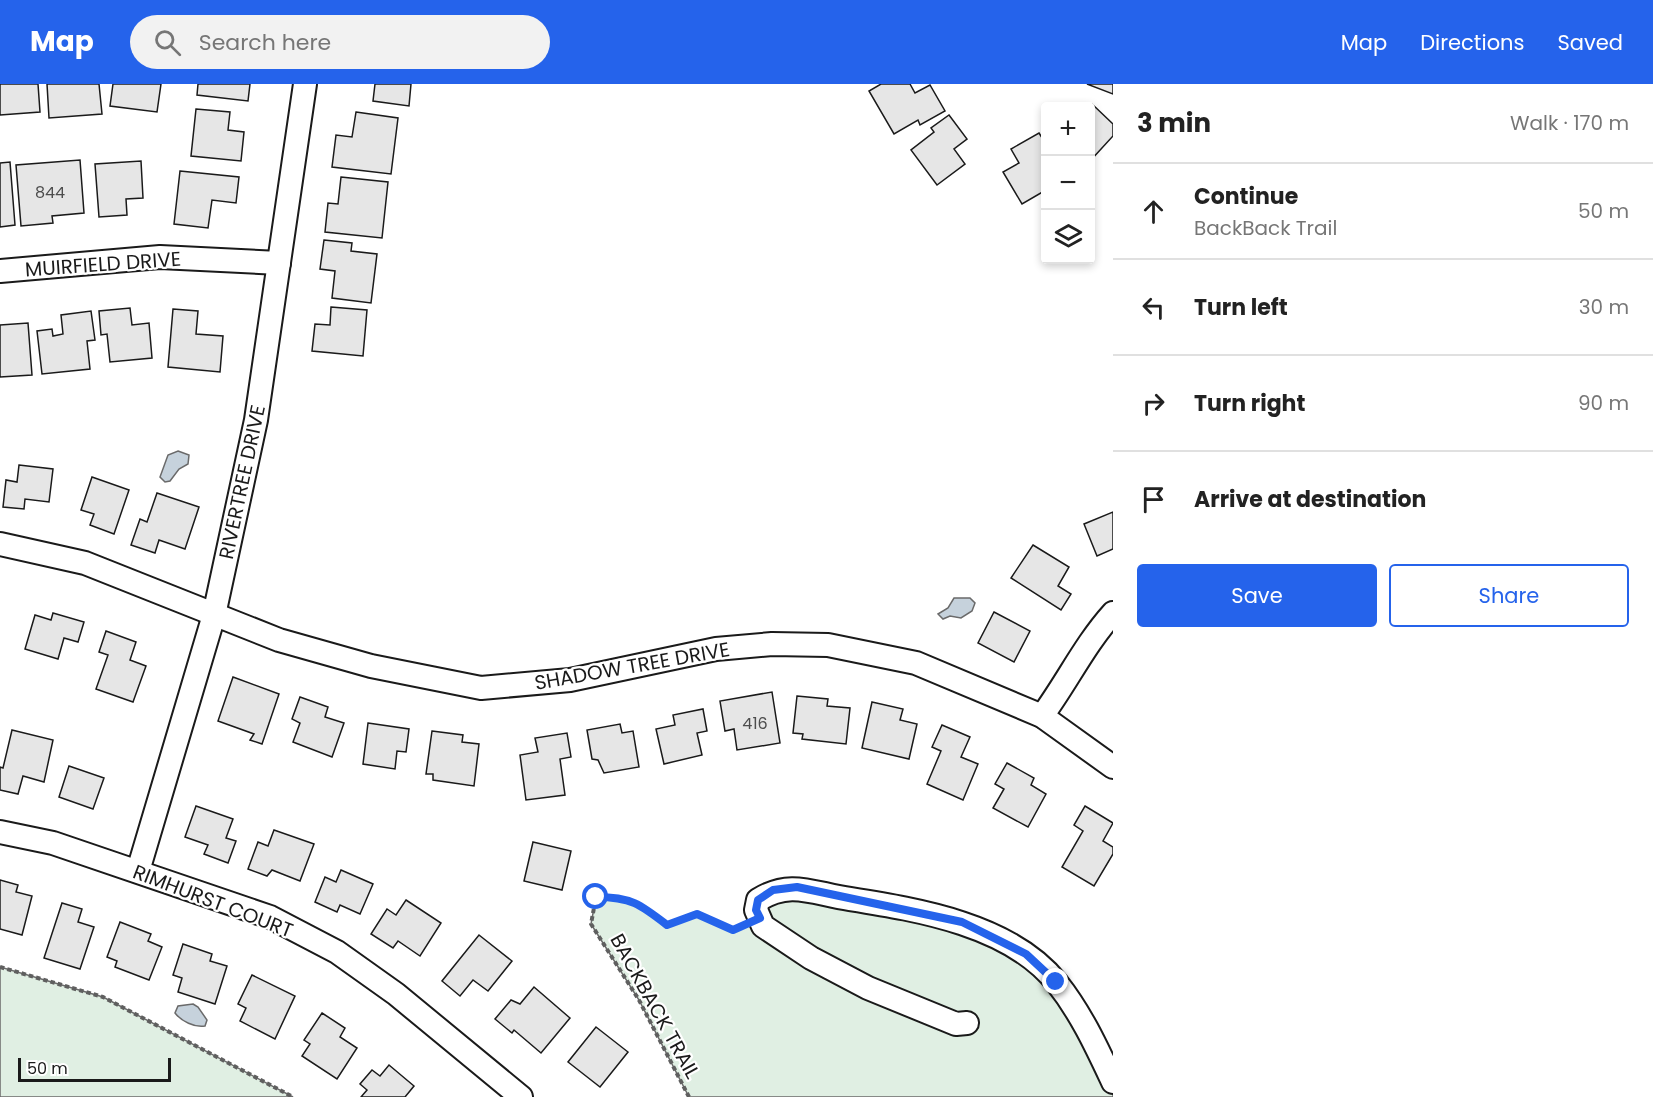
<!DOCTYPE html>
<html lang="en">
<head>
<meta charset="utf-8">
<style>
  :root { --surface:#fff; --page:#f2f2f2; --text:#222; --muted:#767676; --line:#e0e0e0; --accent:#2563eb }
  body { margin:0; font-family:Poppins,sans-serif; background:var(--page); color:var(--text) }
  .controls { position:absolute; right:18px; top:18px; display:grid; overflow:hidden; border-radius:6px; box-shadow:0 3px 9px #0003 }
  .controls button { width:54px; height:54px; display:grid; place-items:center; padding:0; border:0; border-bottom:2px solid var(--line); background:var(--surface); color:var(--text); font:30px sans-serif }
  .scale { position:absolute; left:18px; bottom:15px; width:153px; box-sizing:border-box; padding-left:6px; border:3px solid #1a1a1a; border-top:0; font-size:16px; line-height:21px; white-space:nowrap; color:#1a1a1a; -webkit-text-stroke:4px #fff; paint-order:stroke }
  .stop { position:absolute; width:18px; height:18px; margin:-14px; border:4px solid #2563eb; border-radius:50%; background:#fff }
  .stop.end { background:#2563eb; border-color:#fff; box-shadow:0 2px 6px #0008 }
  .list { margin:0; padding:0; list-style:none }
  h2 { display:flex; justify-content:space-between; align-items:center; height:78px; margin:0; padding:0 24px; font-size:26px }
  h2 small { font-size:20px; font-weight:400; color:var(--muted) }
  .list li { display:grid; grid-template-columns:39px 1fr auto; gap:18px; align-items:center; box-sizing:border-box; height:96px; padding:0 24px; border-top:2px solid var(--line) }
  .list b { display:block; font-size:22px; white-space:nowrap }
  .list p { margin:0; font-size:20px; white-space:nowrap; color:var(--muted) }
  .list em { font-size:20px; font-style:normal; color:var(--muted) }
  .actions { display:flex; gap:12px; padding:18px 24px }
  .actions a { flex:1; padding:14px 0; border:2px solid var(--accent); border-radius:6px; text-align:center; font-size:21px; color:var(--accent) }
  .actions .main { background:var(--accent); color:#fff }
  .icon { flex:none; width:33px; height:33px; fill:none; stroke:currentColor; stroke-width:2; stroke-linecap:round; stroke-linejoin:round }
  .map { position:relative; flex:none; width:1113px; height:1013px; overflow:hidden }
  header { display:flex; align-items:center; gap:36px; box-sizing:border-box; height:84px; padding:0 30px; background:var(--accent); color:#fff }
  header strong { font-size:28px }
  nav { display:flex; gap:33px; margin-inline-start:auto; font-size:21px }
  .search { width:420px; height:54px; background:var(--page); display:flex; align-items:center; gap:15px; box-sizing:border-box; padding:0 21px; border-radius:33px; color:var(--muted); font-size:22px }
  main { display:flex }
  aside { flex:1; background:var(--surface) }
  .map>svg:first-child { display:block }
  .green { fill:#e0efe3; stroke:#6a6a6a; stroke-width:1.5 }
  .water { fill:#c6d2dc; stroke:#6a6a6a; stroke-width:1.5 }
  .building { fill:#e6e6e6; stroke:#1a1a1a; stroke-width:1.5 }
  .lines { fill:none; stroke-linecap:round; stroke-linejoin:round }
  .minor-casing { stroke:#1a1a1a; stroke-width:26 }
  .path { stroke:#5f5f5f; stroke-width:4; stroke-dasharray:4.5 3; stroke-linecap:butt }
  .minor { stroke:#fff; stroke-width:22 }
  .route { stroke:#2563eb; stroke-width:8 }
  .labels { text-anchor:middle; stroke-width:4.5; stroke-linejoin:round; paint-order:stroke }
  .number-label { font-size:16px; fill:#4d4d4d }
  .street-label { font-size:20px; fill:#1a1a1a; stroke:#fff }
</style>
</head>
<body>
<header>
<strong>Map</strong>
<div class="search"><svg class="icon" aria-label="search" viewBox="0 0 24 24"><circle cx="10" cy="10" r="6"/><path d="M15 15l6 6"/></svg>Search here</div>
<nav><a>Map</a><a>Directions</a><a>Saved</a></nav>
</header>
<main>
<div class="map">
<svg width="1113" height="1013" viewBox="0 0 1113 1013">
  <rect width="100%" height="100%" fill="#fff"/>
  <g class="green">
    <path d="M596,813C631,813 640,820 667,841L697,830L733,846L759,834L758,816L836,813L1026,870L1113,998V1013H689L639,916L591,840Z"/>
    <path d="M0,883L103,913L293,1013H0Z"/>
  </g>
  <g class="water">
    <path d="M178,367L189,371L188,380L179,385L170,397L165,398L160,393L168,371Z"/>
    <path d="M954,514H970L975,519L972,527L961,534L950,532L943,535L938,530L948,524Z"/>
    <path d="M193,920L198,923L207,936L205,942C195,944 181,937 175,929L178,922Z"/>
  </g>
  <g class="building">
    <path d="M0,0H38L40,28L0,31Z"/>
    <path d="M47,0H99L102,30L49,34Z"/>
    <path d="M113,0H161L157,28L110,22Z"/>
    <path d="M198,0H250L248,17L197,11Z"/>
    <path d="M375,0H411L409,22L373,17Z"/>
    <path d="M881,0H910L915,9L930,1L945,27L920,41L918,36L894,50L869,7Z"/>
    <path d="M1087,0H1113V10Z"/>
    <path d="M1092,20L1113,40V52L1090,77V22Z"/>
    <path d="M196,25L230,28L228,46L244,48L241,77L191,72Z"/>
    <path d="M356,28L398,34L391,90L332,83L336,51L352,53Z"/>
    <path d="M949,31L967,55L954,65L965,80L937,101L911,66L934,48L931,44Z"/>
    <path d="M1039,49L1046,60V106L1022,120L1003,88L1019,79L1011,65Z"/>
    <path d="M80,76L84,129L52,132L53,139L21,142L16,81Z"/>
    <path d="M141,77L143,114L126,115L127,131L99,133L95,80Z"/>
    <path d="M10,78L15,141L0,143V79Z"/>
    <path d="M180,87L239,93L236,119L212,116L208,144L174,140Z"/>
    <path d="M341,93L388,98L382,154L325,148L328,119L338,120Z"/>
    <path d="M324,156L352,159L351,167L377,170L371,219L332,214L335,187L320,185Z"/>
    <path d="M331,223L367,226L363,272L312,267L315,240L330,241Z"/>
    <path d="M130,224L132,241L149,239L152,274L110,278L107,250L101,251L99,227Z"/>
    <path d="M173,225L198,227L196,250L223,252L220,288L168,283Z"/>
    <path d="M91,227L95,256L87,257L90,285L42,290L37,247L52,245L53,252L63,250L61,231Z"/>
    <path d="M28,239L32,291L0,293V241Z"/>
    <path d="M19,381L53,385L49,418L25,415L24,425L3,423L6,396L17,398Z"/>
    <path d="M92,393L129,406L114,450L90,441L94,430L81,426Z"/>
    <path d="M157,409L199,423L185,465L159,456L155,469L131,461L140,435L147,438Z"/>
    <path d="M1113,428V465L1097,472L1084,440Z"/>
    <path d="M1033,461L1069,483L1058,502L1071,510L1061,526L1011,494Z"/>
    <path d="M994,528L1030,547L1014,578L978,559Z"/>
    <path d="M53,529L84,538L78,558L64,554L58,575L25,565L35,531L51,536Z"/>
    <path d="M106,547L136,558L130,576L146,582L133,618L96,605L108,571L99,568Z"/>
    <path d="M233,593L279,610L262,660L250,656L254,650L218,637Z"/>
    <path d="M772,608L780,659L737,666L734,645L725,647L720,617Z"/>
    <path d="M797,612L828,615L827,622L850,624L846,660L802,655L803,650L793,649Z"/>
    <path d="M300,613L328,623L325,633L344,639L332,673L293,658L300,639L292,635Z"/>
    <path d="M872,618L903,625L900,636L917,640L909,675L862,664Z"/>
    <path d="M703,625L707,647L697,649L702,671L664,680L656,645L675,641L673,631Z"/>
    <path d="M368,639L409,645L406,668L397,667L395,685L363,680Z"/>
    <path d="M620,640L622,649L633,647L639,683L604,689L598,676L592,675L587,646Z"/>
    <path d="M942,641L970,653L961,673L978,680L963,716L927,700L941,667L932,663Z"/>
    <path d="M12,646L53,656L44,698L23,692L18,710L0,706V683L3,684Z"/>
    <path d="M432,647L463,651L462,658L479,660L474,702L433,696V690H426Z"/>
    <path d="M567,649L571,673L560,675L565,711L526,716L520,671L538,668L535,654Z"/>
    <path d="M1007,679L1034,694L1031,701L1046,710L1028,743L993,724L1004,705L995,700Z"/>
    <path d="M69,682L104,694L93,725L59,713Z"/>
    <path d="M196,722L233,735L226,754L236,757L228,779L204,770L208,761L185,753Z"/>
    <path d="M1085,722L1113,739L1103,757L1113,763V770L1094,802L1062,783L1083,747L1074,741Z"/>
    <path d="M274,746L314,760L300,797L272,786L267,792L248,785L258,758L268,762Z"/>
    <path d="M533,758L571,767L562,806L524,797Z"/>
    <path d="M341,786L373,800L360,830L340,821L337,828L315,818L325,793L336,798Z"/>
    <path d="M0,796L18,801L16,808L32,812L22,851L0,845Z"/>
    <path d="M406,816L441,839L420,872L398,857L393,864L371,850L387,825L396,831Z"/>
    <path d="M62,819L82,825L78,838L94,843L80,885L44,874Z"/>
    <path d="M120,838L151,850L148,857L162,863L149,896L115,883L117,877L107,873Z"/>
    <path d="M479,851L512,877L488,907L473,896L460,912L442,897Z"/>
    <path d="M183,860L212,870L210,877L227,882L215,920L178,908L182,894L173,891Z"/>
    <path d="M252,891L295,912L275,955L240,937L246,924L238,920Z"/>
    <path d="M534,903L570,934L541,969L514,946L512,949L495,935L511,916L520,920Z"/>
    <path d="M322,929L345,944L340,953L357,964L337,995L302,972L310,960L304,956Z"/>
    <path d="M596,943L628,968L600,1003L568,978Z"/>
    <path d="M389,981L414,1002L405,1013H361L367,1006L360,1000L372,986L380,992Z"/>
  </g>
  <g class="lines">
    <defs>
      <g id="minor">
        <path d="M0,187L160,173L279,179"/>
        <path d="M0,460L85,479L279,556L371,582L481,604L570,596L716,565L772,560L828,561L916,579L1042,632L1113,683"/>
        <path d="M1042,632C1067,598 1085,560 1113,529"/>
        <path d="M0,748L53,759L270,833L337,868L396,910L521,1013"/>
        <path d="M138,787L214,531L256,336L305,0"/>
        <path d="M967,939L956,940L868,904L811,874L763,842L756,826L758,816C791,795 814,810 850,815C919,826 1011,841 1057,899C1081,929 1097,964 1113,998"/>
      </g>
    </defs>
    <use href="#minor" class="minor-casing"/>
    <g class="path">
      <path d="M0,883L103,913L293,1013"/>
      <path d="M689,1013L639,916L591,840L596,813C631,813 640,820 667,841L697,830L733,846L741,842"/>
    </g>
    <use href="#minor" class="minor"/>
  </g>
  <g class="lines">
    <path class="route" d="M596,813C631,813 640,820 667,841L697,830L733,846L760,834L756,826L758,816L773,806L797,803L962,838L1026,870L1056,898"/>
  </g>
  <g class="labels">
    <g class="number-label">
      <text x="50" y="114">844</text>
      <text x="755" y="645">416</text>
    </g>
    <g class="street-label">
      <text transform="translate(103 180) rotate(-4)" y="7">MUIRFIELD DRIVE</text>
      <text transform="translate(242 398) rotate(-78)" y="7">RIVERTREE DRIVE</text>
      <text transform="translate(632 582) rotate(-10)" y="7">SHADOW TREE DRIVE</text>
      <text transform="translate(213 817) rotate(21)" y="7">RIMHURST COURT</text>
      <text transform="translate(655 922) rotate(61)" y="7">BACKBACK TRAIL</text>
    </g>
  </g>
</svg>
<div class="controls">
<button>+</button>
<button>−</button>
<button><svg class="icon" aria-label="layers" viewBox="0 0 24 24"><path d="M12 4l9 5-9 5-9-5zM3 14l9 5 9-5"/></svg></button>
</div>
<div class="scale">50 m</div>
<div class="stop" style="left:596px;top:813px"></div>
<div class="stop end" style="left:1056px;top:898px"></div>
</div>
<aside>
<h2>3 min<small>Walk · 170 m</small></h2>
<ul class="list">
<li><svg class="icon" aria-label="ahead" viewBox="0 0 24 24"><path d="M12 20V5M6 11l6-6 6 6"/></svg><div><b>Continue</b><p>BackBack Trail</p></div><em>50 m</em></li>
<li><svg class="icon" aria-label="left" viewBox="0 0 24 24"><path d="M17 20v-9H6M10 6l-5 5 5 5"/></svg><div><b>Turn left</b></div><em>30 m</em></li>
<li><svg class="icon" aria-label="right" viewBox="0 0 24 24"><path d="M7 20v-9h11M14 6l5 5-5 5"/></svg><div><b>Turn right</b></div><em>90 m</em></li>
<li><svg class="icon" aria-label="arrive" viewBox="0 0 24 24"><path d="M6 21V4h12l-3 4 3 4H6"/></svg><div><b>Arrive at destination</b></div></li>
</ul>
<div class="actions"><a class="main">Save</a><a>Share</a></div>
</aside>
</main>
</body>
</html>
